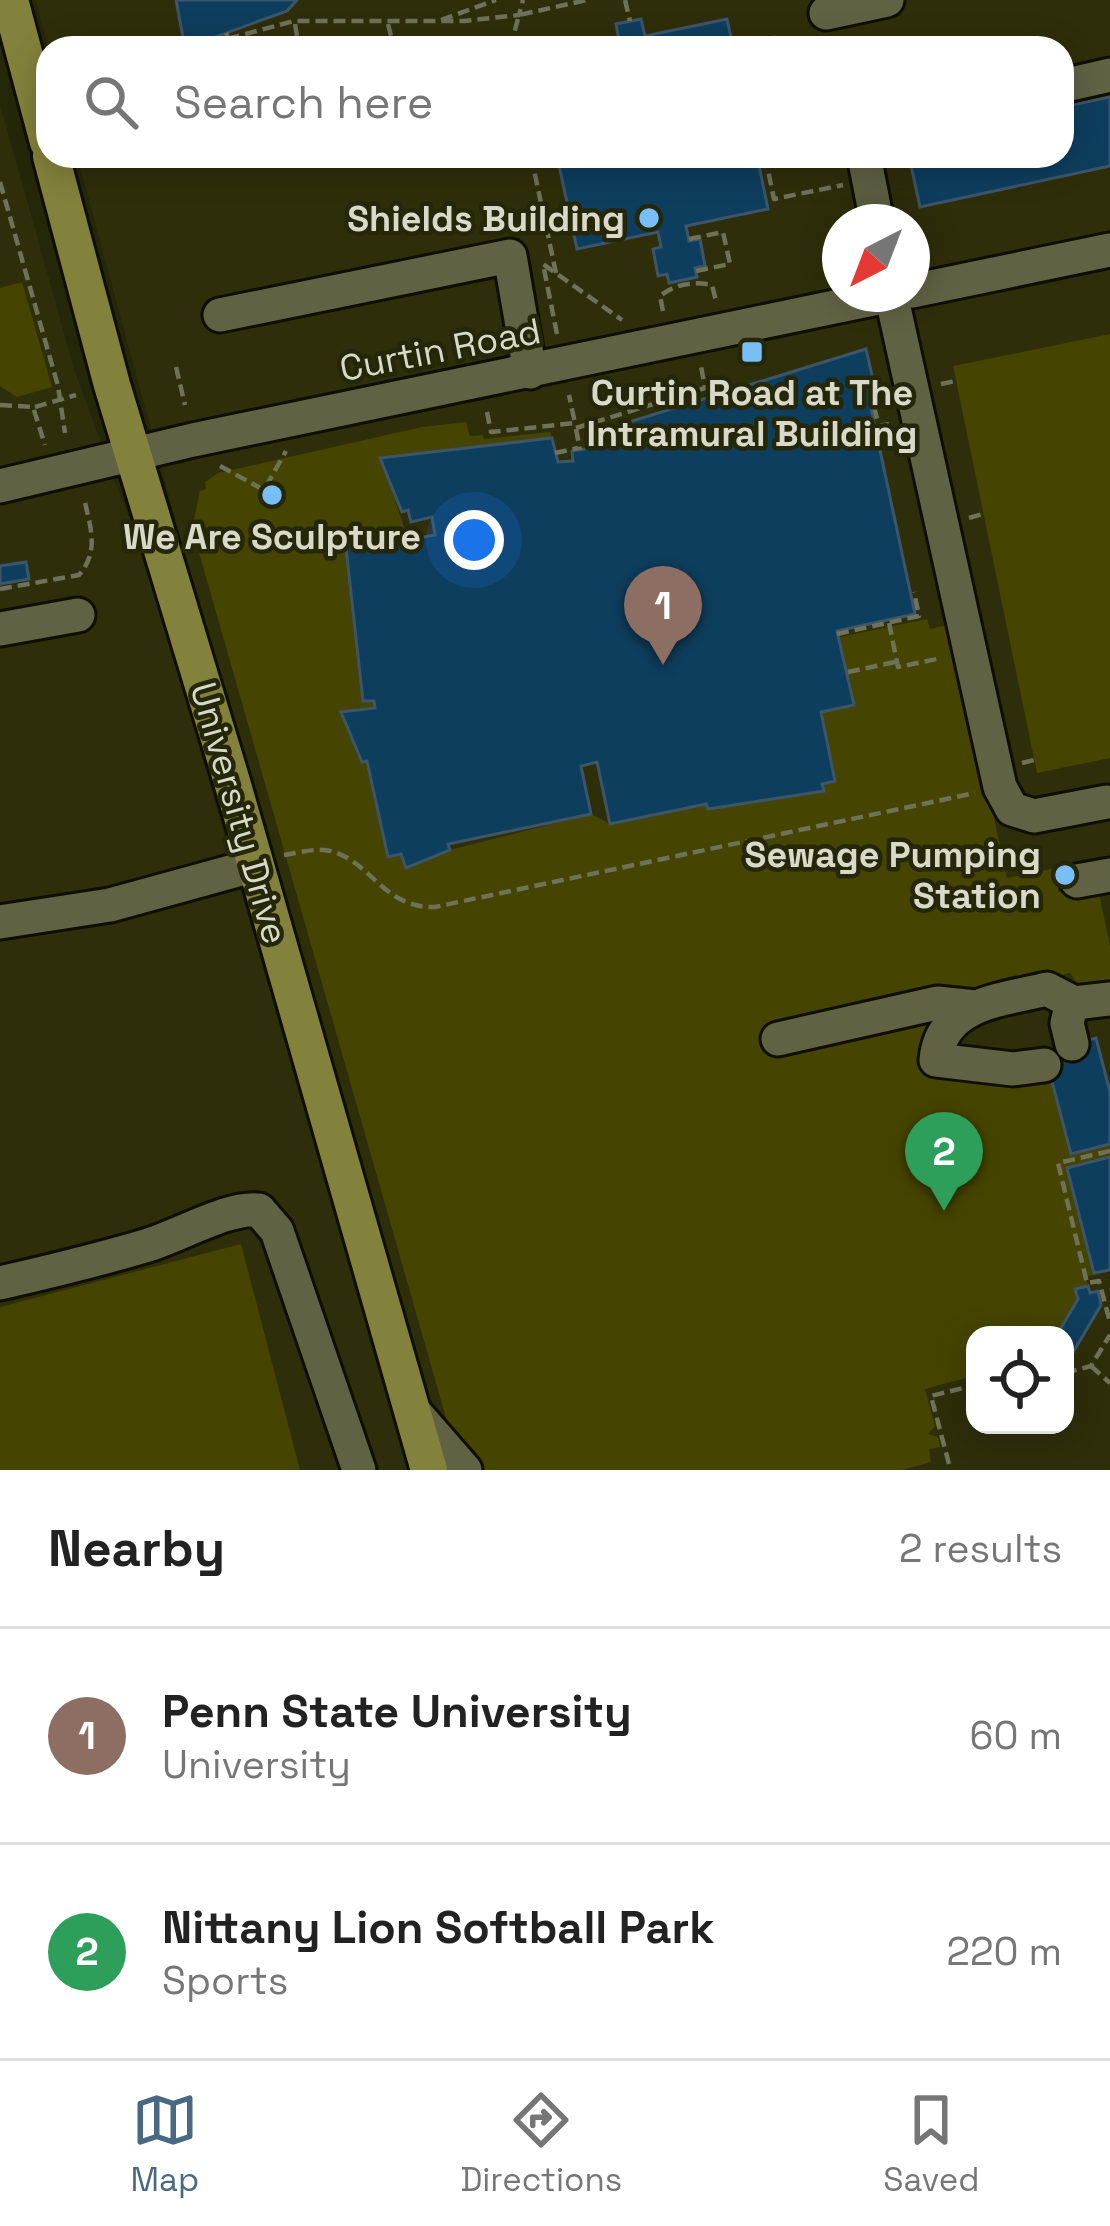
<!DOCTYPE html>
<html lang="en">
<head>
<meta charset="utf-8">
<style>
  :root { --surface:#fff; --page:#f6f6f6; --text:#222; --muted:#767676; --line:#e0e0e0; --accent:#496982 }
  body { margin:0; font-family:"Space Grotesk",sans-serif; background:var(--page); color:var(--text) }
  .controls { position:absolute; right:36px; bottom:36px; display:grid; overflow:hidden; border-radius:24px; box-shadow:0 6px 30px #0003 }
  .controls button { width:108px; height:108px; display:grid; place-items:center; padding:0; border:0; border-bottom:3px solid var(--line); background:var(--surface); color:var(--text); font:60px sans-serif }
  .compass { position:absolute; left:822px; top:204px; width:108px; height:108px; border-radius:50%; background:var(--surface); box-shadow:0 6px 30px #0003; rotate:222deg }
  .you { position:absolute; left:474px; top:540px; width:42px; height:42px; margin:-30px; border:9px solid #fff; border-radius:50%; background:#1a73e8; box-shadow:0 0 0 18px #1a73e833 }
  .badge { display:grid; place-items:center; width:78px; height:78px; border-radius:50%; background:var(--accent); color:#fff; font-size:39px; font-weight:700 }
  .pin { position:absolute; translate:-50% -99px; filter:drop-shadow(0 3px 6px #0008) }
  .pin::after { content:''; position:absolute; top:63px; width:42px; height:36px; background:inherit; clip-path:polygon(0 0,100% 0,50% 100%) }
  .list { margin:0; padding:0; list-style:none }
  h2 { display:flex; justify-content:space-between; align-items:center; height:156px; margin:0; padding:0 48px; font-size:51px }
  h2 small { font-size:39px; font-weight:400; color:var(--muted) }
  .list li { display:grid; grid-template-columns:78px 1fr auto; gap:36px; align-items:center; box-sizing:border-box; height:216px; padding:0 48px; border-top:3px solid var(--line) }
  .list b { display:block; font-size:45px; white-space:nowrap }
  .list p { margin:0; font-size:39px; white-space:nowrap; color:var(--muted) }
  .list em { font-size:39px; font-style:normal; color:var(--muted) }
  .icon { flex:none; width:66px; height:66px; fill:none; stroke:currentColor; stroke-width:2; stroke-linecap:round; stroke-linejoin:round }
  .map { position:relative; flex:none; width:1110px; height:1470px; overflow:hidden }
  .search { position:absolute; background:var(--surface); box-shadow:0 6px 30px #0003; left:36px; right:36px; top:36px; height:132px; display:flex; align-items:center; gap:30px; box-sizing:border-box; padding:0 42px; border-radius:36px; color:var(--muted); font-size:45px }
  .sheet { height:588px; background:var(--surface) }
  nav { display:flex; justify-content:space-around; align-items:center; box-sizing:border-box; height:168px; border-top:3px solid var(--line); background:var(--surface); font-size:33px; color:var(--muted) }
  nav a { display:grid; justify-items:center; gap:6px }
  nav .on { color:var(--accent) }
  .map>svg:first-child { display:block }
  .built { fill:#2f2e0a; fill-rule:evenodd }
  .green { fill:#454400 }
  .building { fill:#0e3e5e; stroke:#3c5569; stroke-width:3 }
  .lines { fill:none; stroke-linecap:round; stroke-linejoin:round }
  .minor-casing { stroke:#0f0e00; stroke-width:39 }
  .major-casing { stroke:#0f0e00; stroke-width:42 }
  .path { stroke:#707159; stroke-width:4.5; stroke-dasharray:12 6; stroke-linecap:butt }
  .minor { stroke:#616144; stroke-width:33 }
  .major { stroke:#83823c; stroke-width:36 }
  .poi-dot { fill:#78bff7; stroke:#262609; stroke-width:4.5 }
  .labels { text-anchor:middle; stroke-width:9; stroke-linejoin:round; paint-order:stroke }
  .poi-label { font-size:36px; font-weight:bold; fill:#d8d9c8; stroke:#262609; text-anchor:end }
  .street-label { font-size:36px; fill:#d8d9c8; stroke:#262609 }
</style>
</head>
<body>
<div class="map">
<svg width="1110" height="1470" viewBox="0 0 1110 1470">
  <rect width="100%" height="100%" fill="#262609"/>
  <g class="built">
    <path d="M36,0H1110V1470H449L176,522L77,156H1062V48H48ZM840,222H912V294H840ZM975,1335H1065V1425H975Z"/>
    <path d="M0,104L75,372L145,561L409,1470H0Z"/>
  </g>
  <g class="green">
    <path d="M22,282L52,387L17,397L0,386V288Z"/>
    <path d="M1110,334V758L1037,773L953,366Z"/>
    <path d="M466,422L470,436L483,435L484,439L550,432L552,438L381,458L406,533L345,540L363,700L374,701L375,708L342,713L361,761H367L388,857L401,854L406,868L450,850L591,814L610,824L706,804L709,809L823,791L821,712L854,704L840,637L927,619L930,629L952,624L1007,878L1052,869L1059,892L1097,884L1110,946V982L1080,987L1070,973L969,998L927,1059L1044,1051L1096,1038L1110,1092V1270L1086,1277L1089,1292L1098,1291L1101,1305L1065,1366V1335H975V1370L967,1372L966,1378L925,1389L935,1426L928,1434L938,1437L940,1447L929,1449L931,1462L902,1470H480L452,1439L192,528L200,491L206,489L205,482L218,473L422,427Z"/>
    <path d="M241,1244L300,1470H0V1307Z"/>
  </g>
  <g class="building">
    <path d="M176,0H297L287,11L185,48Z"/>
    <path d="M641,19L645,36L727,19L733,46L775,37L777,48H587L619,41L616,24Z"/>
    <path d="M1110,97V166L920,207L909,156H1062V107Z"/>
    <path d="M557,156H757L768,209L686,226L689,241L700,239L705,266L695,268L697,277L669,283L667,274L658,276L653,249L661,247L658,232L577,249Z"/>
    <path d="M866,349L879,406L871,408L915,614L837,631L854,705L821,712L835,781L822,784L824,791L708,809L706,804L610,824L597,762L581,766L591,814L448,844L450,850L406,868L401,854L388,857L367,761L362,762L341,712L375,708L374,701H363L345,539L406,533L407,540L435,535L432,517L411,522L408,510L402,512L380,458L552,438L558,462L573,461L572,451L590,448L587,435Z"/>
    <path d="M26,562L29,579L0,584V566Z"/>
    <path d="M1096,1038L1110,1092V1144L1071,1154L1044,1051Z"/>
    <path d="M1110,1157V1270L1094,1273L1067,1168Z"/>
    <path d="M1088,1286L1090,1293L1098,1291L1101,1305L1065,1366V1335H1057L1078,1299L1075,1289Z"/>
  </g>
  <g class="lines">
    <defs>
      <g id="minor">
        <path d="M826,13L887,0"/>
        <path d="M1062,86L1110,75"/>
        <path d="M864,156L877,222"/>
        <path d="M912,291L1110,250"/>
        <path d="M891,294L1000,787L1012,809L1034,816L1107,802"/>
        <path d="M220,315L510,256L530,372"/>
        <path d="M0,486L193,440L897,294"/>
        <path d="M0,629L78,615"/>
        <path d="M1077,881L1110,875"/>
        <path d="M0,922L110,905L256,865"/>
        <path d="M1072,1002L1067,1023L1072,1044"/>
        <path d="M778,1039L937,1003L976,1007"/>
        <path d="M1044,1065L1013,1069L936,1060C941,1003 1002,1000 1047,989L1074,1003L1110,999"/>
        <path d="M0,1283C48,1272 97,1260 145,1246C178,1237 228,1206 259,1210L277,1231L359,1470"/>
        <path d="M412,1409L465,1470"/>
      </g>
      <g id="major">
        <path d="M10,0L48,142"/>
        <path d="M51,156L112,385L233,785L429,1470"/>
      </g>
    </defs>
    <use href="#minor" class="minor-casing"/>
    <use href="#major" class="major-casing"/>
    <g class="path">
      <path d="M625,0L630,21"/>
      <path d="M441,20L496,0"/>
      <path d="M295,24L299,48"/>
      <path d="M388,24L394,48"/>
      <path d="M226,33L233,48"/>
      <path d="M193,48L294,21H464L519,15L523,0"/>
      <path d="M510,48L519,15L587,0"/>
      <path d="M531,156L556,273"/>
      <path d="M765,156L774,199L843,185"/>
      <path d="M0,182L58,386L65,433"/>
      <path d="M689,239L723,232L730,264L696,271"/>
      <path d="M663,311L660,296C675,284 693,281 712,285L716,301"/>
      <path d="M557,334L543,264L622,320"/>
      <path d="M176,367L185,405"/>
      <path d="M941,384L956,381"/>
      <path d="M0,405L33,407L45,445"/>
      <path d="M35,407L76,395"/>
      <path d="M874,407L879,426L889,424"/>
      <path d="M487,412L491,432L575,423L569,395"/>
      <path d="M576,428L705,388L701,366"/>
      <path d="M576,429L580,450"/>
      <path d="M878,439L893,435"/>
      <path d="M555,453L578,448"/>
      <path d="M220,466L264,490L286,451"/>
      <path d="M969,518L983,514"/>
      <path d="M0,589L79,575C100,551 90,526 84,498"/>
      <path d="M889,623L898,667L942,658"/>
      <path d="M837,634L919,616L914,592"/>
      <path d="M848,672L895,662"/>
      <path d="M1022,763L1034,760"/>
      <path d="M284,855C297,853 311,849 324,850C369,855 381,909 435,907L975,793"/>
      <path d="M1110,1151L1058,1163L1087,1283L1099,1281L1110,1322"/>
      <path d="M1091,1366L1110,1383"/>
      <path d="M1065,1373L1091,1366L1110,1335"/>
      <path d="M949,1464L931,1396L975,1385"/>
    </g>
    <use href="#minor" class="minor"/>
    <use href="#major" class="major"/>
  </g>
  <g class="poi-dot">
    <circle cx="649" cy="218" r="12"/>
    <rect x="740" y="340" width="24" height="24" rx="6"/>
    <circle cx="272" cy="495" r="12"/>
    <circle cx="1065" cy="875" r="12"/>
  </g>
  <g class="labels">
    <g class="poi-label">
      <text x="625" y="231">Shields Building</text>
      <text x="752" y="405" text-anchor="middle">Curtin Road at The<tspan x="752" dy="41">Intramural Building</tspan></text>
      <text x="272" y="549" text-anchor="middle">We Are Sculpture</text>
      <text x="1041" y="867">Sewage Pumping<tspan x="1041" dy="41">Station</tspan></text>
    </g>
    <g class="street-label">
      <text transform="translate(440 349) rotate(-11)" y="13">Curtin Road</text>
      <text transform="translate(240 813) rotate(74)" y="13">University Drive</text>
    </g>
  </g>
</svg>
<div class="controls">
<button><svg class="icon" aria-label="locate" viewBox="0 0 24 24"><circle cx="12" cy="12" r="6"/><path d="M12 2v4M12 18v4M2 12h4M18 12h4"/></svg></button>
</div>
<svg class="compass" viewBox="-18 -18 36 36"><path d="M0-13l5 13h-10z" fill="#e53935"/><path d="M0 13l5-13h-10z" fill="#767676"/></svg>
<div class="you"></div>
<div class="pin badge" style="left:663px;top:665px;background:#8d6e63">1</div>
<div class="pin badge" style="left:944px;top:1211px;background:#2e9e5b">2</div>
<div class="search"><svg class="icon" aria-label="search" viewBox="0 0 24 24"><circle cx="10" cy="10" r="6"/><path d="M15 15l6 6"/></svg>Search here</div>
</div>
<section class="sheet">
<h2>Nearby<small>2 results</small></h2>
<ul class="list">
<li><span class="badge" style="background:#8d6e63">1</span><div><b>Penn State University</b><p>University</p></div><em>60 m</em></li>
<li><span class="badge" style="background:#2e9e5b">2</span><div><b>Nittany Lion Softball Park</b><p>Sports</p></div><em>220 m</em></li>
</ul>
</section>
<nav>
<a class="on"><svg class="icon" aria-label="map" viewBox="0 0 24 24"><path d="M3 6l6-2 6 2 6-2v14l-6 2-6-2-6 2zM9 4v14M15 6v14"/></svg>Map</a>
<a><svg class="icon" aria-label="directions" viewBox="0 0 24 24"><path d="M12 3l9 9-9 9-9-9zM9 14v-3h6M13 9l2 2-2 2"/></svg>Directions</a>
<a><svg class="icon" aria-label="saved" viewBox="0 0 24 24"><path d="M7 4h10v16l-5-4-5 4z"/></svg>Saved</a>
</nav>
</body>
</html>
